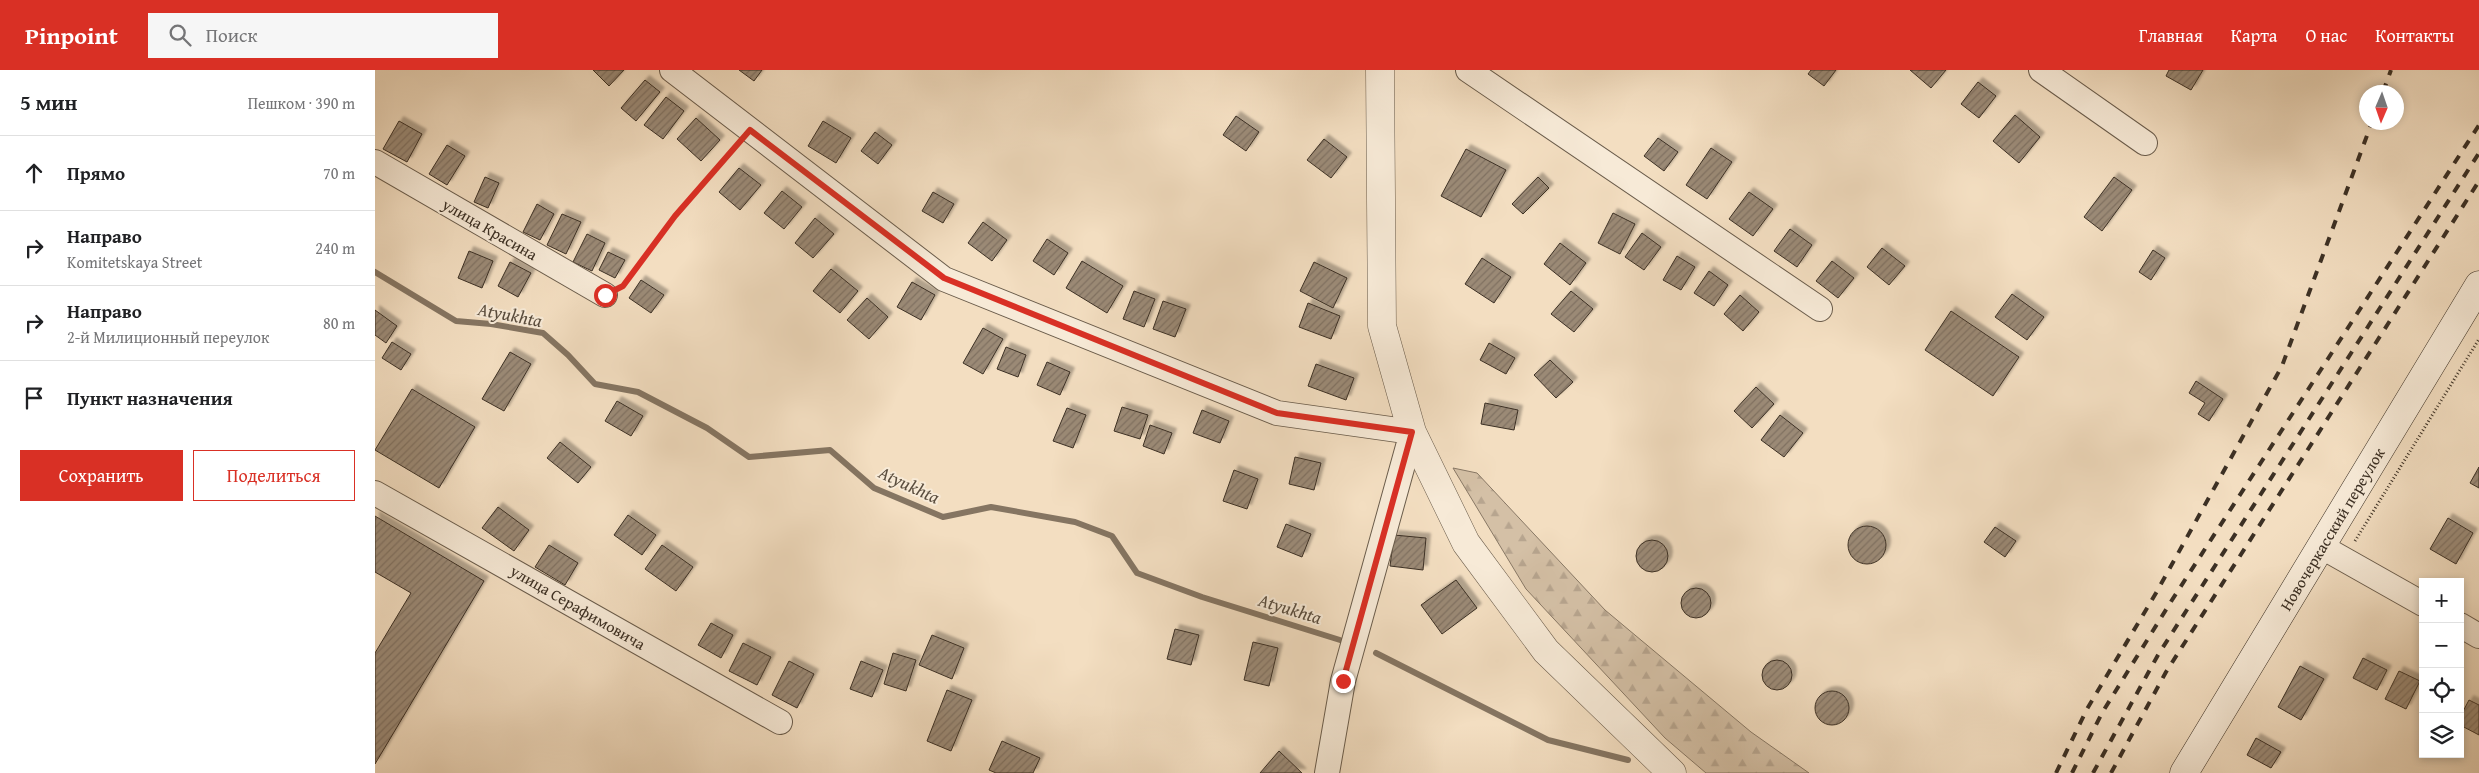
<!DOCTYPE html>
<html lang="ru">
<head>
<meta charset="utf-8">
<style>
  :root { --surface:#fff; --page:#f6f6f6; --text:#202124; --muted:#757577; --line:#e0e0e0; --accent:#d93025 }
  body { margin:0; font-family:"Gentium Book Plus",serif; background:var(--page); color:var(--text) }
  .controls { position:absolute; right:15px; bottom:15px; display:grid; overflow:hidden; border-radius:0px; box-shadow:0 2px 8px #0003 }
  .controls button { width:45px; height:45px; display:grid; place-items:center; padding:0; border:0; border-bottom:1px solid var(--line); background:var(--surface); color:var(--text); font:25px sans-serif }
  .compass { position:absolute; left:1984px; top:15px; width:45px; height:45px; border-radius:50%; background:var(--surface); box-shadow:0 2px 8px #0003; rotate:182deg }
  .stop { position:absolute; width:15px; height:15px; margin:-11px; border:4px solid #d93025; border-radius:50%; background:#fff }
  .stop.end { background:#d93025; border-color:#fff; box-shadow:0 1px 5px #0008 }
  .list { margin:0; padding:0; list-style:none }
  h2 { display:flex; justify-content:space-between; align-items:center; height:65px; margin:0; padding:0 20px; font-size:21px }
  h2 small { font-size:16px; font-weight:400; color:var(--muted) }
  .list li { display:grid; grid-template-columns:32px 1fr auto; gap:15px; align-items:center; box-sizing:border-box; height:75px; padding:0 20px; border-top:1px solid var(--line) }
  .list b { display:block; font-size:19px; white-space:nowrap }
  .list p { margin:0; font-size:16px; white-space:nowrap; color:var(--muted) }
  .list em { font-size:16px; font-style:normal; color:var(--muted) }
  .actions { display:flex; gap:10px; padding:15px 20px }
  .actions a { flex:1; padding:11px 0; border:1px solid var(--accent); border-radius:0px; text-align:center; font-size:18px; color:var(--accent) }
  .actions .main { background:var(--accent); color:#fff }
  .icon { flex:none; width:28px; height:28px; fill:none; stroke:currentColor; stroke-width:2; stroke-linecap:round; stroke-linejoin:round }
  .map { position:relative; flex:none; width:2104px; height:703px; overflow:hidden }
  header { display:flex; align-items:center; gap:30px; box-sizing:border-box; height:70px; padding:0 25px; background:var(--accent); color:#fff }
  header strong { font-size:24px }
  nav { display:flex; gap:28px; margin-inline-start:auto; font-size:18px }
  .search { width:350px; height:45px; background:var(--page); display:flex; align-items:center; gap:12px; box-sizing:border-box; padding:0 18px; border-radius:0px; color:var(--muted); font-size:19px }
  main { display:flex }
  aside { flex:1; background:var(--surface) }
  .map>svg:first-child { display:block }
  .forest { fill:url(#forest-firs); stroke:#887865 }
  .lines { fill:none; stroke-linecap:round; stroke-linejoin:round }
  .stream { stroke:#857562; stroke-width:6 }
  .building { fill:url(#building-hatch); stroke:#3c3024; filter:url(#shadow) }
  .minor-casing { stroke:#6a5c4b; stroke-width:26 }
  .tertiary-casing { stroke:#6a5c4b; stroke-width:29 }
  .secondary-casing { stroke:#3c3024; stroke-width:29 }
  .path { stroke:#3c3024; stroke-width:3; stroke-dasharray:1 2.5; stroke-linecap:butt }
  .minor { stroke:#f7ead7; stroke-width:24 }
  .tertiary { stroke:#f7ead7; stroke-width:28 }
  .secondary { stroke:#f7ead7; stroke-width:28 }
  .rail { stroke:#3c3024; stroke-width:4; stroke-dasharray:9 9; stroke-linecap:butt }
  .route { stroke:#d93025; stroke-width:6 }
  .labels { text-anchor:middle; stroke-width:4; stroke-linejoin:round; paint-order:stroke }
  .street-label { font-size:16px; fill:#3c3024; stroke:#f7ead7 }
  .water-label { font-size:18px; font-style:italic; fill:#5a4d3e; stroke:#f7ead7 }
</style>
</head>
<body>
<header>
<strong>Pinpoint</strong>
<div class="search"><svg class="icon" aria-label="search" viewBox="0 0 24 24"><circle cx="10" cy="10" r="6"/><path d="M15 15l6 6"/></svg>Поиск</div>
<nav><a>Главная</a><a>Карта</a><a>О нас</a><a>Контакты</a></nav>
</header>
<main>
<aside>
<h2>5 мин<small>Пешком · 390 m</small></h2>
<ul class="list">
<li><svg class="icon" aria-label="ahead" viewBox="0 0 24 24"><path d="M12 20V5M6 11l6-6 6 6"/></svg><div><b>Прямо</b></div><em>70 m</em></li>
<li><svg class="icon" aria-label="right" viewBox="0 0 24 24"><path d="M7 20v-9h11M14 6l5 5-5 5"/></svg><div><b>Направо</b><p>Komitetskaya Street</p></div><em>240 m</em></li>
<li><svg class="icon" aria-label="right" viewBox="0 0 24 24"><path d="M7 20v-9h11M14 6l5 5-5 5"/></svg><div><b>Направо</b><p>2-й Милиционный переулок</p></div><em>80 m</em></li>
<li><svg class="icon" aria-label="arrive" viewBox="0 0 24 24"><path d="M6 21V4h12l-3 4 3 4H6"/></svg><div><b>Пункт назначения</b></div></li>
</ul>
<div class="actions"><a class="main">Сохранить</a><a>Поделиться</a></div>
</aside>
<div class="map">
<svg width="2104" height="703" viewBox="0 0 2104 703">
  <defs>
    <pattern id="forest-firs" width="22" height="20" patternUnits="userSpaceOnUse" patternTransform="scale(1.25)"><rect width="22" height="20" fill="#d4c0a6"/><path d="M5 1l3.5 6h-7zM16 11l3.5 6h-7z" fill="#b7a58f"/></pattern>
    <pattern id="building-hatch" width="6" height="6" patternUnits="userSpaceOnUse" patternTransform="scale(1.25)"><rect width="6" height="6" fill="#9b8a76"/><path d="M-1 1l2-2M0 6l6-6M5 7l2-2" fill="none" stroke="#807161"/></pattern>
    <filter id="shadow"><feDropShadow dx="4.5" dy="-4.5" stdDeviation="1" flood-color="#0004"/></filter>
  </defs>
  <rect width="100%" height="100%" fill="#f3dec1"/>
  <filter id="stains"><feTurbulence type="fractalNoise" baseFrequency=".004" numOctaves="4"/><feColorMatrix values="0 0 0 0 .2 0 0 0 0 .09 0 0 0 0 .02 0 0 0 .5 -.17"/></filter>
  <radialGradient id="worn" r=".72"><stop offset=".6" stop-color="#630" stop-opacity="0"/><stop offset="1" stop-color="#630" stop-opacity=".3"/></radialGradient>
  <path class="forest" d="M1078,398L1102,403L1230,540L1376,662L1434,703H1331L1290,668L1151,519Z"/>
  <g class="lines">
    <g class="stream">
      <path d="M0,202L81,251L116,254L168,263L193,285L220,314L263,322L332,358L374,387L455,380L499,418L568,447L616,437L700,452L737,466L762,503L827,527L965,570"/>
      <path d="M1001,583L1173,670L1253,690"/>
    </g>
  </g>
  <g class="building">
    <path d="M218,0H249L234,16Z"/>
    <path d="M364,0H387L379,11Z"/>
    <path d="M1436,0H1461L1449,16L1433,4Z"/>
    <path d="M1535,0H1571L1556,18Z"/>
    <path d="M1794,0H1828L1816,20L1791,6Z"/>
    <path d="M270,10L285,22L261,51L246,38Z"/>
    <path d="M1603,12L1621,26L1604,48L1586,34Z"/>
    <path d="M291,27L309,41L288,69L269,55Z"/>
    <path d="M1640,45L1665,67L1644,93L1618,71Z"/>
    <path d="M861,46L884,62L871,81L848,65Z"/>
    <path d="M321,48L345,70L326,91L302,69Z"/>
    <path d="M24,51L47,64L32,92L8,79Z"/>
    <path d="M448,51L476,68L461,93L433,76Z"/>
    <path d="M500,62L517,75L503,94L486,81Z"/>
    <path d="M1283,68L1303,82L1289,101L1269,86Z"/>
    <path d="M949,69L972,87L956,108L932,90Z"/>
    <path d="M72,75L90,86L72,115L54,104Z"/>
    <path d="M1336,78L1357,92L1332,129L1311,115Z"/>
    <path d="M1091,79L1131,100L1106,147L1066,126Z"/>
    <path d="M364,98L386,115L365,140L344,122Z"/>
    <path d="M110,107L124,113L113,138L99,132Z"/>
    <path d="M1163,107L1174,118L1148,144L1137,134Z"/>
    <path d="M1739,107L1757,120L1727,161L1709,147Z"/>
    <path d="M407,121L427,137L409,159L389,143Z"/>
    <path d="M558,122L579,134L568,153L547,141Z"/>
    <path d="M1374,122L1398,139L1378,166L1354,149Z"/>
    <path d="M162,134L179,144L165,170L148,162Z"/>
    <path d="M1238,143L1260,154L1245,184L1223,173Z"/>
    <path d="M187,144L206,152L191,184L172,175Z"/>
    <path d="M440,148L459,164L438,188L420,173Z"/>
    <path d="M608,152L632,170L617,191L593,173Z"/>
    <path d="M1415,159L1437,175L1422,197L1399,181Z"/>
    <path d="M1267,163L1286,177L1269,200L1250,187Z"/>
    <path d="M212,164L230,173L217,201L198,192Z"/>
    <path d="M672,169L693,183L679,205L658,191Z"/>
    <path d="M1185,173L1211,193L1195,215L1169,194Z"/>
    <path d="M1507,178L1530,196L1514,215L1492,197Z"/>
    <path d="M1778,180L1790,188L1776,210L1764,202Z"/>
    <path d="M94,181L118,191L107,218L83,208Z"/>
    <path d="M233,182L250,190L240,208L224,200Z"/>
    <path d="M1302,186L1320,197L1306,220L1288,210Z"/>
    <path d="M1107,188L1136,207L1119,233L1090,214Z"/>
    <path d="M707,191L748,216L732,243L691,218Z"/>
    <path d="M1457,191L1479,208L1463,228L1441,211Z"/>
    <path d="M135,192L156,203L143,227L123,216Z"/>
    <path d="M939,192L972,208L958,238L925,221Z"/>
    <path d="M456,199L483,221L465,243L438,221Z"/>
    <path d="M1334,201L1353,215L1339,236L1319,223Z"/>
    <path d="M266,210L289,225L276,243L254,228Z"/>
    <path d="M537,212L560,225L546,250L522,237Z"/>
    <path d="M759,221L780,229L769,257L748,249Z"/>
    <path d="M1196,221L1218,239L1199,262L1176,244Z"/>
    <path d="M1637,224L1669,247L1652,270L1620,247Z"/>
    <path d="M1365,225L1384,242L1368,261L1349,244Z"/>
    <path d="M492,228L513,247L494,269L472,250Z"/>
    <path d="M788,231L811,239L800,267L778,259Z"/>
    <path d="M933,233L965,246L956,269L924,257Z"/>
    <path d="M0,240L22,256L11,273L0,265Z"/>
    <path d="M1576,241L1644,287L1618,326L1550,280Z"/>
    <path d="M608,258L628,269L608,304L588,293Z"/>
    <path d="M17,272L36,284L26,300L7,288Z"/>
    <path d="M1114,273L1140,288L1131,304L1105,290Z"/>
    <path d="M631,277L651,285L643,307L622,299Z"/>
    <path d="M135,282L156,294L129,341L107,329Z"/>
    <path d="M1175,290L1198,312L1181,328L1159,305Z"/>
    <path d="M672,292L695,302L685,325L662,315Z"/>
    <path d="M941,294L979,308L971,330L933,316Z"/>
    <path d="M1821,311L1848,329L1834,351L1823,344L1830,333L1814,323Z"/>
    <path d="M1381,317L1399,334L1377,358L1359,341Z"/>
    <path d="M37,319L100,357L64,418L0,380Z"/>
    <path d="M242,331L268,346L256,366L230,351Z"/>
    <path d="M1110,333L1143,340L1139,360L1106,354Z"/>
    <path d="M747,337L773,345L765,369L739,361Z"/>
    <path d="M692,338L711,345L698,378L678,371Z"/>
    <path d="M827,340L854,351L845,373L818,363Z"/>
    <path d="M1405,345L1428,363L1409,387L1386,370Z"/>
    <path d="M775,355L797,363L789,384L768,376Z"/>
    <path d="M185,372L216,397L203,413L172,388Z"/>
    <path d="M920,387L946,393L939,420L914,414Z"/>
    <path d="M2104,397V418L2095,413Z"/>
    <path d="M859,400L883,409L872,439L848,431Z"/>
    <path d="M123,437L154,460L139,481L107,458Z"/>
    <path d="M253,445L281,465L267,485L239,465Z"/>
    <path d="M0,446L109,511L0,694V583L36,523L0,502Z"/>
    <path d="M2073,448L2098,463L2081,494L2055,479Z"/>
    <path d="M911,454L936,464L927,487L902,477Z"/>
    <circle cx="1492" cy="475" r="19"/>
    <path d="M1620,457L1641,471L1630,487L1609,472Z"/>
    <path d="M1019,465L1051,468L1048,500L1015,496Z"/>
    <circle cx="1277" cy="486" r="16"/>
    <path d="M174,475L203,493L190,515L160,497Z"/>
    <path d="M287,475L318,497L301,521L270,499Z"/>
    <path d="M1081,510L1102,538L1067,564L1046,535Z"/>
    <circle cx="1321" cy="533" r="15"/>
    <path d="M336,553L358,565L346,588L323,575Z"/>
    <path d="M800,559L824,565L816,595L792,589Z"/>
    <path d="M557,565L589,578L577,609L544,595Z"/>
    <path d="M878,572L903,578L894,616L869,610Z"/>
    <path d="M368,573L396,587L382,615L354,601Z"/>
    <path d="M518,583L541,590L531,621L509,614Z"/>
    <path d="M1988,588L2012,600L2002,620L1978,608Z"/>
    <circle cx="1402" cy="605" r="15"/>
    <path d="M414,591L439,604L422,638L397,625Z"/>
    <path d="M486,591L508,600L497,627L475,619Z"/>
    <path d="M1925,596L1949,609L1926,650L1903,637Z"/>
    <path d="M2024,601L2045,611L2031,639L2010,629Z"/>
    <path d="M572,620L597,630L576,681L552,671Z"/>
    <circle cx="1457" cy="638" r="17"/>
    <path d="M2094,630L2104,635V665L2085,655V647Z"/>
    <path d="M1881,668L1906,682L1896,698L1872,685Z"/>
    <path d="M627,671L665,688L658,703H621L614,700Z"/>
    <path d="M904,681L927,703H885Z"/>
  </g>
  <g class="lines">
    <defs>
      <g id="minor">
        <path d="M297,0L569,209L902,343L1037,362L968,611L952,703"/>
        <path d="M1093,0L1445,239"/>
        <path d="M1666,0L1770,73"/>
        <path d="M0,92L230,225"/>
        <path d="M0,423L405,652"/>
        <path d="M1947,477L2048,534"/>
        <path d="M2085,555L2104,566"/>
      </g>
      <path id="tertiary" d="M1005,0L1007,256L1037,362L1091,473L1171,581L1297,703"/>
      <path id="secondary" d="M1809,703L2104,215"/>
    </defs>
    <use href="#minor" class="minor-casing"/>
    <use href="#tertiary" class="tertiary-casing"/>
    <use href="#secondary" class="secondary-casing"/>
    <g class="path">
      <path d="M249,214L300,146L362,75"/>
      <path d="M1980,471L2104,269"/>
    </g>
    <use href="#minor" class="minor"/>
    <use href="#tertiary" class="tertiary"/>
    <use href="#secondary" class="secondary"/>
    <g class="rail">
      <path d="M2008,22L2016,0"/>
      <path d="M1681,703L1712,639L1781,523L1907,296L1997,52"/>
      <path d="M1697,703L1727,643L1797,530L2104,55"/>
      <path d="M1718,703L1783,585L2104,83"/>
      <path d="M1736,703L1791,602L2104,111"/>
    </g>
  </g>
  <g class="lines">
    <path class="route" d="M230,225L248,216L300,146L375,60L569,208L902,343L1037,362L968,611"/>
  </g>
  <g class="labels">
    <g class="street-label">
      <text transform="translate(115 159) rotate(30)" y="6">улица Красина</text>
      <text transform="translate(1957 459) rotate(-59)" y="6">Новочеркасский переулок</text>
      <text transform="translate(203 537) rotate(30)" y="6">улица Серафимовича</text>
    </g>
    <g class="water-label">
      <text transform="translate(135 245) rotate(11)" y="6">Atyukhta</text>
      <text transform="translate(534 415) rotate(25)" y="6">Atyukhta</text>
      <text transform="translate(915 539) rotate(17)" y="6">Atyukhta</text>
    </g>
  </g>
  <rect width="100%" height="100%" filter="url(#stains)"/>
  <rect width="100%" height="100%" fill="url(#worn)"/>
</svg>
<div class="controls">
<button>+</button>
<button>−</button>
<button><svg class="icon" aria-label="locate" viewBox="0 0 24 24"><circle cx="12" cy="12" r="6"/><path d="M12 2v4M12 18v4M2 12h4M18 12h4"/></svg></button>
<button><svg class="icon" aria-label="layers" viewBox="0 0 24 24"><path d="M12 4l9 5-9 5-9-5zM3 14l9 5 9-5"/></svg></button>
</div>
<svg class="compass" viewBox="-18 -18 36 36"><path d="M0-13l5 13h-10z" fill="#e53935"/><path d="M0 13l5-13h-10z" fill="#757577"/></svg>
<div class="stop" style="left:230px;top:225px"></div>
<div class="stop end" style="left:968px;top:611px"></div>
</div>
</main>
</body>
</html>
